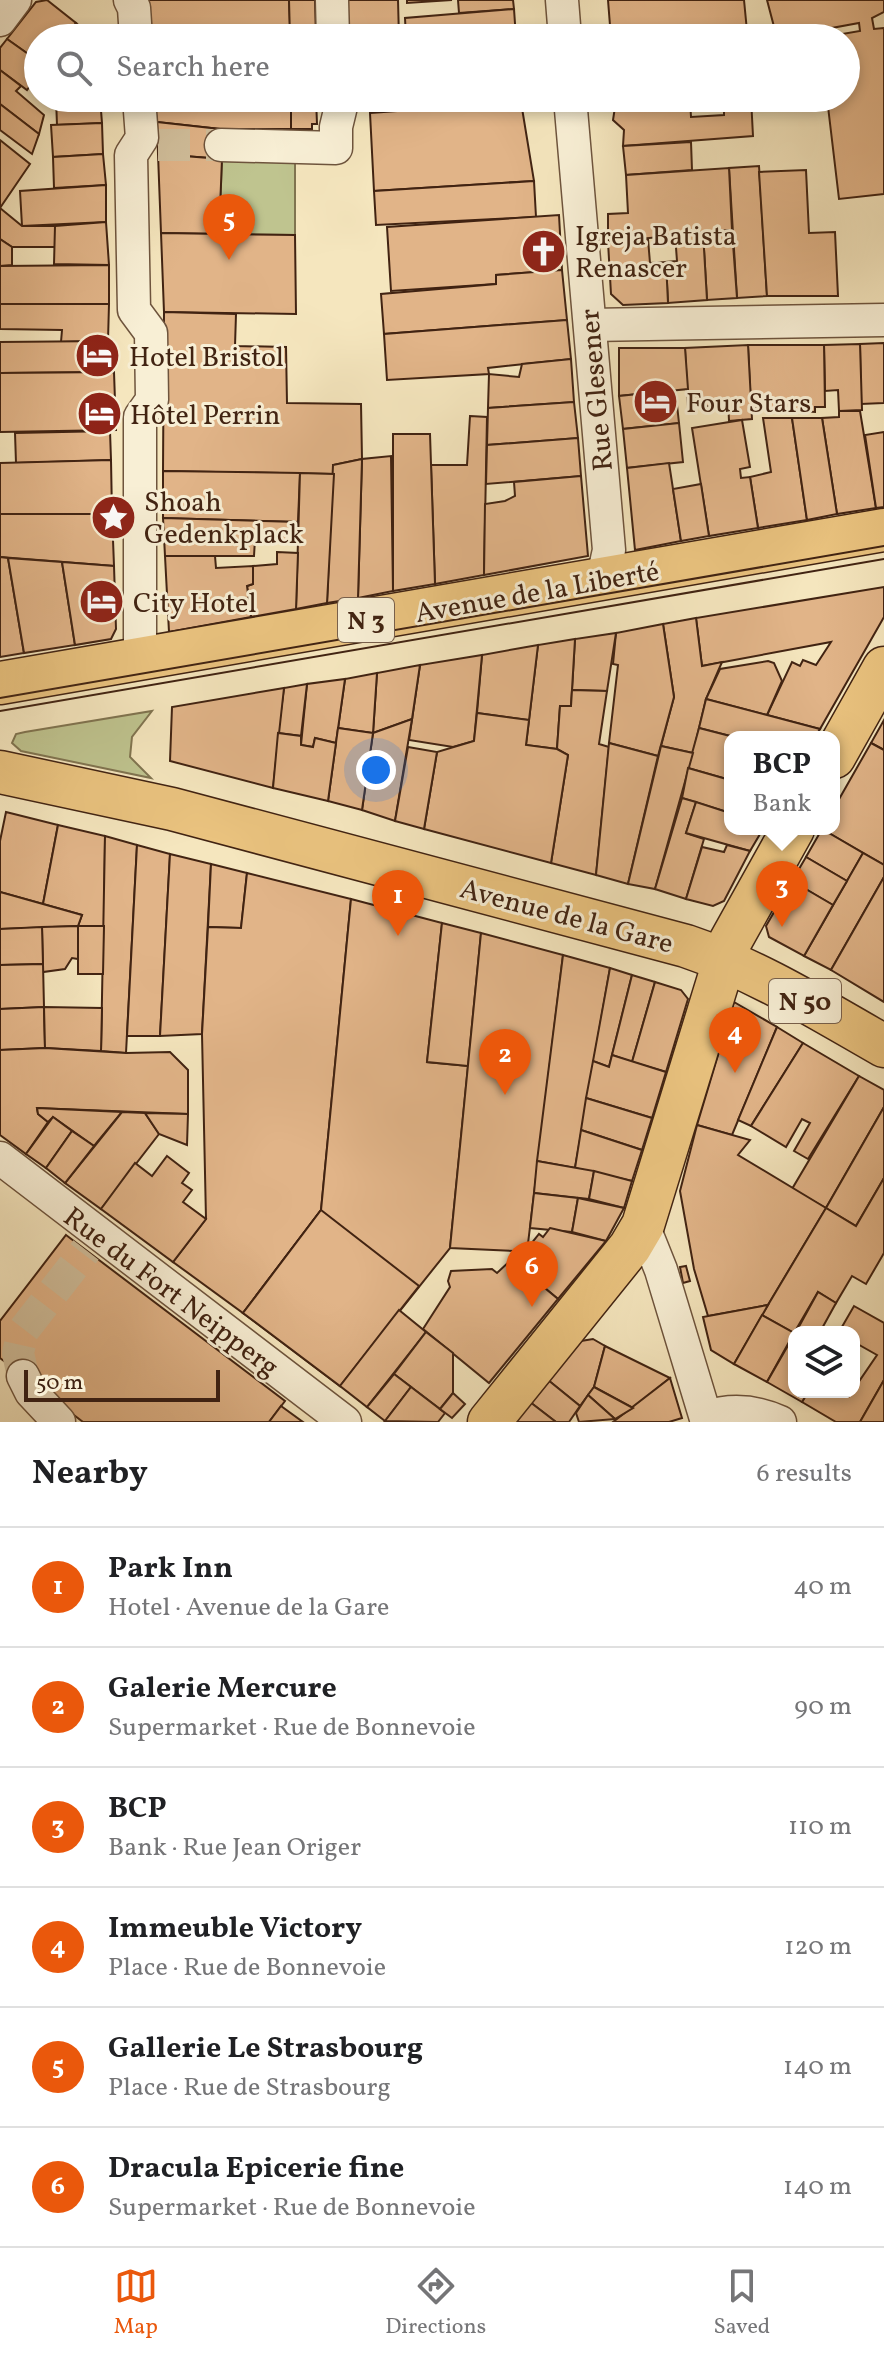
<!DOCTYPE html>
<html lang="en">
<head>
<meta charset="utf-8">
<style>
  :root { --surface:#fff; --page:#f6f6f6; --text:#202124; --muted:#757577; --line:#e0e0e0; --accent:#ea580c }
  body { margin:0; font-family:Vollkorn,serif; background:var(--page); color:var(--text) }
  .controls { position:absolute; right:24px; bottom:24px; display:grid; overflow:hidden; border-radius:16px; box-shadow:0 4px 12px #0003 }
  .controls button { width:72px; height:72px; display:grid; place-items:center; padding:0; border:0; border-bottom:2px solid var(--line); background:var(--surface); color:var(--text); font:40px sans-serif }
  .scale { position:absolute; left:24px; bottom:20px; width:196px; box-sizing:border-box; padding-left:8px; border:4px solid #412312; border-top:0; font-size:22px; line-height:28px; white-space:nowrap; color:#412312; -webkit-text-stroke:6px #f8efd5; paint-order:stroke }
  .you { position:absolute; left:376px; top:770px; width:28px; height:28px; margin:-20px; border:6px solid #fff; border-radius:50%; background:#1a73e8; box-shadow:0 0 0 12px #1a73e833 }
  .badge { display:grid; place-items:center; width:52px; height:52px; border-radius:50%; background:var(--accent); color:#fff; font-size:26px; font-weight:700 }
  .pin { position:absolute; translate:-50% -66px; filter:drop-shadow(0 2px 4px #0008) }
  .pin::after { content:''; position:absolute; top:42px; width:28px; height:24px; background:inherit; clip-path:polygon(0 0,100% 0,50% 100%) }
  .popup { position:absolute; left:724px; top:731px; width:116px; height:104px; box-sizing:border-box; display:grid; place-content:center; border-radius:16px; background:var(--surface); filter:drop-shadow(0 2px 6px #0005); font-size:26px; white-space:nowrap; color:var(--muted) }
  .popup b { font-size:30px; color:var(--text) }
  .popup::after { content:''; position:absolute; left:50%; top:100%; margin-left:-16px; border:16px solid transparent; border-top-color:var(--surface) }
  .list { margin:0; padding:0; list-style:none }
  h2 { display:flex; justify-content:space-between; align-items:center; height:104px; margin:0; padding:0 32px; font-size:34px }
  h2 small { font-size:26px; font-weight:400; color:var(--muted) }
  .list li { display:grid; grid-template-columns:52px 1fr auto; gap:24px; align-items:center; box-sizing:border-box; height:120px; padding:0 32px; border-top:2px solid var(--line) }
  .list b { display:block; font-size:30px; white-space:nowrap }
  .list p { margin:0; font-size:26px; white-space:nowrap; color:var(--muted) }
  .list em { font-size:26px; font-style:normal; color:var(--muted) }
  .icon { flex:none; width:44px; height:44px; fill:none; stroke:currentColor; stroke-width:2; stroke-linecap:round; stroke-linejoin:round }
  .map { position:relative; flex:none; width:884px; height:1422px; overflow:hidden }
  .search { position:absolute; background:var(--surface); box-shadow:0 4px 12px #0003; left:24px; right:24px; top:24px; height:88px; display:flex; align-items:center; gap:20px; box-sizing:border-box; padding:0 28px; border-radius:44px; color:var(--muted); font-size:30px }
  .sheet { height:824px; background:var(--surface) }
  nav { display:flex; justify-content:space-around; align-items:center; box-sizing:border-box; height:112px; border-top:2px solid var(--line); background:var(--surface); font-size:22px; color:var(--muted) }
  nav a { display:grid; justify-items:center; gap:4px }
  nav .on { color:var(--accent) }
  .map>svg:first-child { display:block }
  .green { fill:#bfc48f; stroke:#807450; stroke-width:2 }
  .building { fill:#e1b488; stroke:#412312; stroke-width:2 }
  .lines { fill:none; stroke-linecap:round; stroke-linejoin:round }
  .minor-tunnel { stroke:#d1bf9c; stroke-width:32; stroke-dasharray:32 16; stroke-linecap:butt }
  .minor-casing { stroke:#6e543d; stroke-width:35 }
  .major-casing { stroke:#412312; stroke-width:45 }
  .minor { stroke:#f8efd5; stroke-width:32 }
  .major { stroke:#eac37f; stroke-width:42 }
  .tram { stroke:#412312; stroke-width:2 }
  .labels { text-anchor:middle; stroke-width:6; stroke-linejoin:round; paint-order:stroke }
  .shield { fill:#f8efd5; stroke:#78604c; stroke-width:2 }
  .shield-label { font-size:26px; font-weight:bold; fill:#412312 }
  .poi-label { font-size:28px; fill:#412312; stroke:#f8efd5; text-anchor:start }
  .street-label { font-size:28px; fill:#412312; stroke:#f8efd5 }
</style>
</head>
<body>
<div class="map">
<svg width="884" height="1422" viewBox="0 0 884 1422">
  <rect width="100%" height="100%" fill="#f5e6be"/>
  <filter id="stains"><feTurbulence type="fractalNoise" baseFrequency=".0025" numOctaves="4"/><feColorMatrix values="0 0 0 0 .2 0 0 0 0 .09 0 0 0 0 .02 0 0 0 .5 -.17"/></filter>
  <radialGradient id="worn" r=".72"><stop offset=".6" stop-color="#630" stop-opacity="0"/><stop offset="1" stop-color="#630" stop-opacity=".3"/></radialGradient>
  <g class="green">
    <path d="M222,159H295V235L219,234Z"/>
    <path d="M152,711L132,737L130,757L151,778L21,751L12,743L16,734L25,732Z"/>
  </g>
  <g class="building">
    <path d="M47,0L76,23L65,38H38V61L7,39L36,2Z"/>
    <path d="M146,0H289L290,25L148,38Z"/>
    <path d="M289,0H315L316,38H290Z"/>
    <path d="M345,0H398L399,38H347Z"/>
    <path d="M407,0H452L407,3Z"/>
    <path d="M458,0H513L514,9L459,13Z"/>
    <path d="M608,0H744L747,31L611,38Z"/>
    <path d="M767,0H884V12L872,18L874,29L884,28V194L839,199L827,98H846V38H819L860,31L859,23L777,38Z"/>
    <path d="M514,9L516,38H406L405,18Z"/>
    <path d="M76,23L93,38H65Z"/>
    <path d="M290,25V38H152Z"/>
    <path d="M7,39L38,61V75L27,90L0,70V48Z"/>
    <path d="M0,70L21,86L16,91L44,115L39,134L0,104Z"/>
    <path d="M56,98H100L102,123L57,125Z"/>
    <path d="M154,98H291V129H220L157,122Z"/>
    <path d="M291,98H316L317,124H312V129H291Z"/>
    <path d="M434,98H521V102L435,109Z"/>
    <path d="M724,98H751L753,136L623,146L624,130L613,120L615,107L623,102L690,99L691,117L724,115Z"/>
    <path d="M521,102L534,181L374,191L370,113Z"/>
    <path d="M0,104L39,134L32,154L0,130Z"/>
    <path d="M157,122L220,129L222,159L158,154Z"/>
    <path d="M102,123L103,154L53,157L51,125Z"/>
    <path d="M0,140L30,164L0,208Z"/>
    <path d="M691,142L692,170L626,175L623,146Z"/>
    <path d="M103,154L106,185L54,188L53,157Z"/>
    <path d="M158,154L222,159L219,234L161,233Z"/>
    <path d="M759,166L767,296L737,298L729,168Z"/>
    <path d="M729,168L732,230L608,242V214L628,213L626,175Z"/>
    <path d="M806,170L809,233L835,232L838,296H767L759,172Z"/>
    <path d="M534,181L536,217L376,225L374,191Z"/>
    <path d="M106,185V222L22,226L20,191Z"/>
    <path d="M0,208L22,226H55V247H12L0,239Z"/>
    <path d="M559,215L562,270L496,275V284L391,291L387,227Z"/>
    <path d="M106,222L109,265L54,264L55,226Z"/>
    <path d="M732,230L737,298L707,300L703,232Z"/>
    <path d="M703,232L707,300L668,303L666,262L677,261L675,234Z"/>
    <path d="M161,233L295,235L296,314L164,312Z"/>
    <path d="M0,239L12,247V265L0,266Z"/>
    <path d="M648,239L650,263L666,262L668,303L623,305L611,294L608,242Z"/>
    <path d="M109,265V304H0V266Z"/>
    <path d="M562,270L567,320L384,334L381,294L496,284V275Z"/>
    <path d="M0,304H109L108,341L61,342L62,330L0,329Z"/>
    <path d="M164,312L236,314L235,346L286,347L287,403L361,404L362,459L333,465L334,474L163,471Z"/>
    <path d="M567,320L571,359L488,368L489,374L387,380L384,334Z"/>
    <path d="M108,341L109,372L0,373V342Z"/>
    <path d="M884,343V403L861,404L860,344Z"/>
    <path d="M860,344L862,410L839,411L838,390L825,391L824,345Z"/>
    <path d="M748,345H824L825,407H815V412L751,408Z"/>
    <path d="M748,345L752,419L729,421L728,399L711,400V406L688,407L685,348Z"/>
    <path d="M619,348H685L688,389L619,396Z"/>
    <path d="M571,359L574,402L488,408L489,374L519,377L522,364Z"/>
    <path d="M114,372L116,430L0,432V373Z"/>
    <path d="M667,391L668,405H677L679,423L623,429L619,396Z"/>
    <path d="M574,402L578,438L487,445L488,408Z"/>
    <path d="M839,411H860L876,508L837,514L822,418L839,417Z"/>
    <path d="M470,416L487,417L484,575L435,584L431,465H467Z"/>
    <path d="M763,418H792L807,520L758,528L750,477L771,472Z"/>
    <path d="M792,418H822L837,514L807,520Z"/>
    <path d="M742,420L750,467L740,469L741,478L750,477L758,528L709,536L692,428Z"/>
    <path d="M679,423L683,462L627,468L623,429Z"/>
    <path d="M110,431L111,460L16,463L15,433Z"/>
    <path d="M884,432V507L876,508L865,435Z"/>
    <path d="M393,434H430L435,584L393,591Z"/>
    <path d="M578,438L581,476L486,484L487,445Z"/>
    <path d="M391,456L393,591L358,598L362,459Z"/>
    <path d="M362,459L358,598L327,603L333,465Z"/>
    <path d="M111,460L112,514H0V463Z"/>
    <path d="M669,463L681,541L635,550L627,468Z"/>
    <path d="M163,471L300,473L298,522L163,518Z"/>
    <path d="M300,473L334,474L327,603L296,609Z"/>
    <path d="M581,476L588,556L484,575L485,504L505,501L515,496L514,482Z"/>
    <path d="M701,484L709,536L681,541L673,489Z"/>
    <path d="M0,514H112L114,566L0,557Z"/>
    <path d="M163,518L298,522V541L255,539L254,556H165Z"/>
    <path d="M277,552L298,553L296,609L251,617L247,586L253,584V566L277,564Z"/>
    <path d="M165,556H215L216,568L253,566V584L247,586L251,617L169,632Z"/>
    <path d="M0,557L8,558L24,653L0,657Z"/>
    <path d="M8,558L62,562L75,645L24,653Z"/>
    <path d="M62,562L114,566L116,629L111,639L75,645Z"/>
    <path d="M884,587V617L820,729L767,715L792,662L800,666L803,660L816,665L831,642L702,666L696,618Z"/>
    <path d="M696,618L702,666L722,662L706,699L693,753L661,746L674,697L663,624Z"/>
    <path d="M663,624L674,697L658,756L609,743L618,665L613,664L616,633Z"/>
    <path d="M616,633L607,691L572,690L575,639Z"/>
    <path d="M575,639L571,706H560L557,749L526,745L538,645Z"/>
    <path d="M538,645L529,720L477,713L482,655Z"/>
    <path d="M482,655L474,741L453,747L409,740L420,665Z"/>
    <path d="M768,661L774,663L782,681L767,715L706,699L720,669Z"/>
    <path d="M420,665L412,719L373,733L377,673Z"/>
    <path d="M377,673L373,733L338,728L345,679Z"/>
    <path d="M345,679L336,743L315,738L313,747L301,745L307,684Z"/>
    <path d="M307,684L301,736L278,733L284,688Z"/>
    <path d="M284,688L273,788L170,761L172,707Z"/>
    <path d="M572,690L607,691L599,744L609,747L596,875L551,863L568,755L557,749L560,706H571Z"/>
    <path d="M706,699L767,715L820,729L815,737H734L699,728Z"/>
    <path d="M477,713L529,720L526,745L557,749L568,755L551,863L424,829L437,752L474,741Z"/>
    <path d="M412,719L395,821L362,810L373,733Z"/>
    <path d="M884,720V750L871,743Z"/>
    <path d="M338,728L373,733L362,810L328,801Z"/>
    <path d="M699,728L734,737H730V780L688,768Z"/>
    <path d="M278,733L301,736V745L313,747L315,738L336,743L328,801L273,788Z"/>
    <path d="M609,743L658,756L628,884L596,875Z"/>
    <path d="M871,743L884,750V865L822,829H834V808Z"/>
    <path d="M661,746L693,753L655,889L628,884Z"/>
    <path d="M408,747L437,752L424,829L395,821Z"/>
    <path d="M688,768L730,780V813L682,798Z"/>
    <path d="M682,798L696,802L686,833L704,839L686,899L655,889Z"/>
    <path d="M696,802L730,813V829H763L750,851L686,833Z"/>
    <path d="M6,812L58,825L43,904L0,892V841Z"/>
    <path d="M58,825L105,836L104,926H78L82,915L43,904Z"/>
    <path d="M822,829L863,853L847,881L806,857Z"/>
    <path d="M105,836L137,845L126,1053L101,1051Z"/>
    <path d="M137,845L170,854L160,1036H127Z"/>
    <path d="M727,845L750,851L724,901L713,906L686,899L702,847L724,852Z"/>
    <path d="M863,853L884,865V877L831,970L804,956Z"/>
    <path d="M170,854L211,864L202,1034L160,1036Z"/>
    <path d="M806,857L847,881L833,905L792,881Z"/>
    <path d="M211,864L247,873L241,928L208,927Z"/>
    <path d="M247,873L351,899L321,1210L243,1313L173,1262L206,1219L202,1034L208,927L241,928Z"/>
    <path d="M884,877V1002L831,970Z"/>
    <path d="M792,881L833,905L804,956L769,937L766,926Z"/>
    <path d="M0,892L82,915L78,926L0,929Z"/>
    <path d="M351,899L442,923L427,1062L468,1066L450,1248L340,1386L243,1313L321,1210Z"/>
    <path d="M442,923L481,933L468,1066L427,1062Z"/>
    <path d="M78,926H104L103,974H78Z"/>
    <path d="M78,926V959L72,958L65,969L43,972L42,927Z"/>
    <path d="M42,927L43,964L0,965V929Z"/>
    <path d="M481,933L563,955L526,1260L515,1251L450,1248Z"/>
    <path d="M563,955L610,968L575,1168L537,1161Z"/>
    <path d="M43,964L44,1007L0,1009V965Z"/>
    <path d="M610,968L632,975L609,1067L593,1061Z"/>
    <path d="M632,975L655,982L632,1062L612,1055Z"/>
    <path d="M655,982L681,990L688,999L666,1072L632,1062Z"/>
    <path d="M734,1002L777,1027L732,1135L697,1125Z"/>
    <path d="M44,1007L45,1048L0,1050V1009Z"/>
    <path d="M44,1007L102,1008L101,1051L45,1048Z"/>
    <path d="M777,1027L803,1043L751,1126L738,1120Z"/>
    <path d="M803,1043L859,1076L808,1159L794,1151L810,1123L802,1119L786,1147L751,1126Z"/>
    <path d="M45,1048L126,1053L170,1052L188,1070V1114L37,1108L38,1114L48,1122L26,1154L0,1135V1050Z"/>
    <path d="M612,1055L666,1072L652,1118L586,1098L593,1061L609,1067Z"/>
    <path d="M859,1076L884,1090V1107L826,1208L792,1189Z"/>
    <path d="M586,1098L652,1118L642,1150L581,1130Z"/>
    <path d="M884,1107V1178L856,1226L826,1208Z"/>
    <path d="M37,1108L122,1112L94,1146L53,1117L48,1122L38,1114Z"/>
    <path d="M122,1112L145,1113L159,1134L101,1209L65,1183Z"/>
    <path d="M145,1113L188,1114L187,1145L159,1134Z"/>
    <path d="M53,1117L72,1131L46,1168L26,1154Z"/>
    <path d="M697,1125L750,1140L738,1155L826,1208L768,1305L708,1316L694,1269L680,1191Z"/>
    <path d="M581,1130L642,1150L632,1181L575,1168Z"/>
    <path d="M72,1131L94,1146L65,1183L46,1168Z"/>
    <path d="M167,1156L189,1173L182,1183L192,1190L183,1202L206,1219L173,1262L101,1209L135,1163L152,1176Z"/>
    <path d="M537,1161L594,1171L589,1199L534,1193Z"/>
    <path d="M594,1171L632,1181L624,1208L589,1199Z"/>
    <path d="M884,1178V1253L866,1284L852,1276L836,1303L818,1292L794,1333L762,1315L826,1208L856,1226Z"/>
    <path d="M534,1193L578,1198L572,1232L530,1228Z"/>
    <path d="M578,1198L624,1208L606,1241L572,1232Z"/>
    <path d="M321,1210L419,1286L340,1386L243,1313Z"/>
    <path d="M550,1228L606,1241L558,1299L540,1284L545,1277L531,1266L536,1258L527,1249L539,1234L543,1237Z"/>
    <path d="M66,1235L285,1401L269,1422H83L0,1358V1321Z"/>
    <path d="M514,1257L532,1263L531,1266L545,1277L540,1284L558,1299L489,1383L423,1329L450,1287L448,1281L451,1271L492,1269L497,1273Z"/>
    <path d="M686,1266L690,1281L683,1283L680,1267Z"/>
    <path d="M818,1292L836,1303L820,1332H796Z"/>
    <path d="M768,1305L734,1364L711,1350L703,1317Z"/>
    <path d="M854,1306L884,1323V1380L860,1422H836L802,1402L808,1392H843L849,1396L877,1355L854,1342V1332H839Z"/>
    <path d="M399,1310L426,1332L367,1407L340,1386Z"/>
    <path d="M762,1315L794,1333L767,1382L734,1364Z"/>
    <path d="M426,1332L453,1353V1393L440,1409L394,1374Z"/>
    <path d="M794,1335V1392H808L802,1402L767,1382Z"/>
    <path d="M593,1339L605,1346L594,1387L580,1406L548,1380L581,1341Z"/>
    <path d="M605,1346L670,1378L633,1408L594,1387Z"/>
    <path d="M394,1374L411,1387L385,1421L367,1407Z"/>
    <path d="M670,1378L682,1418L669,1422H613Z"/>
    <path d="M548,1380L580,1406L569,1422H556L530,1402Z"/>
    <path d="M884,1380V1422H860Z"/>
    <path d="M411,1387L445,1413L438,1422L385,1421Z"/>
    <path d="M594,1387L633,1408L615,1419L588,1395Z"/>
    <path d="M453,1393L465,1404L452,1418L440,1409Z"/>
    <path d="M588,1395L615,1419L579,1422L576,1413Z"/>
    <path d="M530,1402L556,1422H513Z"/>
    <path d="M281,1406L303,1422H269Z"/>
  </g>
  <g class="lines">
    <g class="minor-tunnel">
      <path d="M158,145H221"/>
      <path d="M23,1376L18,1353L23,1331L86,1250"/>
    </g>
    <defs>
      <g id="minor">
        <path d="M130,0L134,8L136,38"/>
        <path d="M332,0L333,38"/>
        <path d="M562,0L565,38"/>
        <path d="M0,20L15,0"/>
        <path d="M139,98L142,138L131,155L134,310L151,333L152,400L140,417V660"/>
        <path d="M570,98L609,550L605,568L592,582"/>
        <path d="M221,145L336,148V127L343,98"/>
        <path d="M590,325L884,320"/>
        <path d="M0,1158L345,1422"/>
        <path d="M643,1225L661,1270L707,1422"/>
        <path d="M23,1376L31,1392L59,1422"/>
        <path d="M706,1417C731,1409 756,1411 780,1422"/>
      </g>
      <g id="major">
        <path d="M0,683L884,530"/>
        <path d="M834,757L884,668"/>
        <path d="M0,772L172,809L686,946C757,970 819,1009 884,1046"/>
        <path d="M489,1422L630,1247L643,1225L730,942L793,829"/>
      </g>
    </defs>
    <use href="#minor" class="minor-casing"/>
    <use href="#major" class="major-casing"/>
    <use href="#minor" class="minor"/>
    <use href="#major" class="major"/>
    <g class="tram">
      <path d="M0,698L884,546"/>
      <path d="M0,711L884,559"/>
    </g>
  </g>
  <defs>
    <symbol id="church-disc" viewBox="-11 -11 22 22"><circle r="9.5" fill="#8f2418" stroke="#f8efd5"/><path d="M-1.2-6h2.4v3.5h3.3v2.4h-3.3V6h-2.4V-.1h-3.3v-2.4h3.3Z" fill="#fff"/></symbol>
    <symbol id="hotel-disc" viewBox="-11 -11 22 22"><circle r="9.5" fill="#8f2418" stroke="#f8efd5"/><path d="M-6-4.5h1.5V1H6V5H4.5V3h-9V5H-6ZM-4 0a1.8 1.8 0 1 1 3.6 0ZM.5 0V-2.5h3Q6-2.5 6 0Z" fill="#fff"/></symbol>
    <symbol id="sight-disc" viewBox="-11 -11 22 22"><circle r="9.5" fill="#8f2418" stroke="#f8efd5"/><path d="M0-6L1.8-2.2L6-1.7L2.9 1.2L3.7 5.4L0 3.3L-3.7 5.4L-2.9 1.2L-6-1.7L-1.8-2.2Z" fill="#fff"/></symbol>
  </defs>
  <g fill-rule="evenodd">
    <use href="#church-disc" x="518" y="226" width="51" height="51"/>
    <use href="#hotel-disc" x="72" y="330" width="51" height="51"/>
    <use href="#hotel-disc" x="630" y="376" width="51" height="51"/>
    <use href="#hotel-disc" x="74" y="388" width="51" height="51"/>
    <use href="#sight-disc" x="88" y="492" width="51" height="51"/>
    <use href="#hotel-disc" x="76" y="576" width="51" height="51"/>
  </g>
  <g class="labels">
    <g class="shield">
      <rect x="338" y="598" width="56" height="44" rx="6"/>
      <rect x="769" y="979" width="72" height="44" rx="6"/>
    </g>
    <g class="shield-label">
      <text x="366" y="629">N 3</text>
      <text x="805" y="1010">N 50</text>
    </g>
    <g class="poi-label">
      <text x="575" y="245">Igreja Batista<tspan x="575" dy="32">Renascer</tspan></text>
      <text x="129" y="366">Hotel Bristol</text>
      <text x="686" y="412">Four Stars</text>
      <text x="130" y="424">Hôtel Perrin</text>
      <text x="144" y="511">Shoah<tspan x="144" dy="32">Gedenkplack</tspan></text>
      <text x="133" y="612">City Hotel</text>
    </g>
    <g class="street-label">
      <text transform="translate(595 390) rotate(-95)" y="10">Rue Glesener</text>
      <text transform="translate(537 591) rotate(-10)" y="10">Avenue de la Liberté</text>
      <text transform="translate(567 915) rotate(15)" y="10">Avenue de la Gare</text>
      <text transform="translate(172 1291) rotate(37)" y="10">Rue du Fort Neipperg</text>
    </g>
  </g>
  <rect width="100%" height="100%" filter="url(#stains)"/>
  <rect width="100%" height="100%" fill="url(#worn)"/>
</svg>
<div class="controls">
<button><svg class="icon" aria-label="layers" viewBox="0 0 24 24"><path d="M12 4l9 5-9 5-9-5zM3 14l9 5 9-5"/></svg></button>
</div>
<div class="scale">50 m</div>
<div class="you"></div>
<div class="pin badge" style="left:398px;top:936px">1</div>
<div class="pin badge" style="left:505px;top:1095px">2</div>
<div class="pin badge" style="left:782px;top:927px">3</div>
<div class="popup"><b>BCP</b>Bank</div>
<div class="pin badge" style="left:735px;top:1073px">4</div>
<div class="pin badge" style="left:229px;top:260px">5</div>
<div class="pin badge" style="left:532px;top:1307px">6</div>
<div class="search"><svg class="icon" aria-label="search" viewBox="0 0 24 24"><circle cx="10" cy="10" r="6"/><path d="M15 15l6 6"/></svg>Search here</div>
</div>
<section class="sheet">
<h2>Nearby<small>6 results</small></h2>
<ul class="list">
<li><span class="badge">1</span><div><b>Park Inn</b><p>Hotel · Avenue de la Gare</p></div><em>40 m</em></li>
<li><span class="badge">2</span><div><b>Galerie Mercure</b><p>Supermarket · Rue de Bonnevoie</p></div><em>90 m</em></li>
<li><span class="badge">3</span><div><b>BCP</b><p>Bank · Rue Jean Origer</p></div><em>110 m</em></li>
<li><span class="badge">4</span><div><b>Immeuble Victory</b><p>Place · Rue de Bonnevoie</p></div><em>120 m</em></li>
<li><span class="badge">5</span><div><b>Gallerie Le Strasbourg</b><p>Place · Rue de Strasbourg</p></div><em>140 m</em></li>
<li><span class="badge">6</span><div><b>Dracula Epicerie fine</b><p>Supermarket · Rue de Bonnevoie</p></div><em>140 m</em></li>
</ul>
</section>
<nav>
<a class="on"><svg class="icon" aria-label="map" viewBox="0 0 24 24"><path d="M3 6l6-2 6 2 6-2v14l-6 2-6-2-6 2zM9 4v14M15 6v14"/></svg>Map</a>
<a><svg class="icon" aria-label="directions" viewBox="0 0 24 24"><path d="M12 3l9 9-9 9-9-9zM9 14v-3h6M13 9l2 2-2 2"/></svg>Directions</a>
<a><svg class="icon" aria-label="saved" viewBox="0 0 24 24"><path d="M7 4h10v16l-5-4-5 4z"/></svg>Saved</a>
</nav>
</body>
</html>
